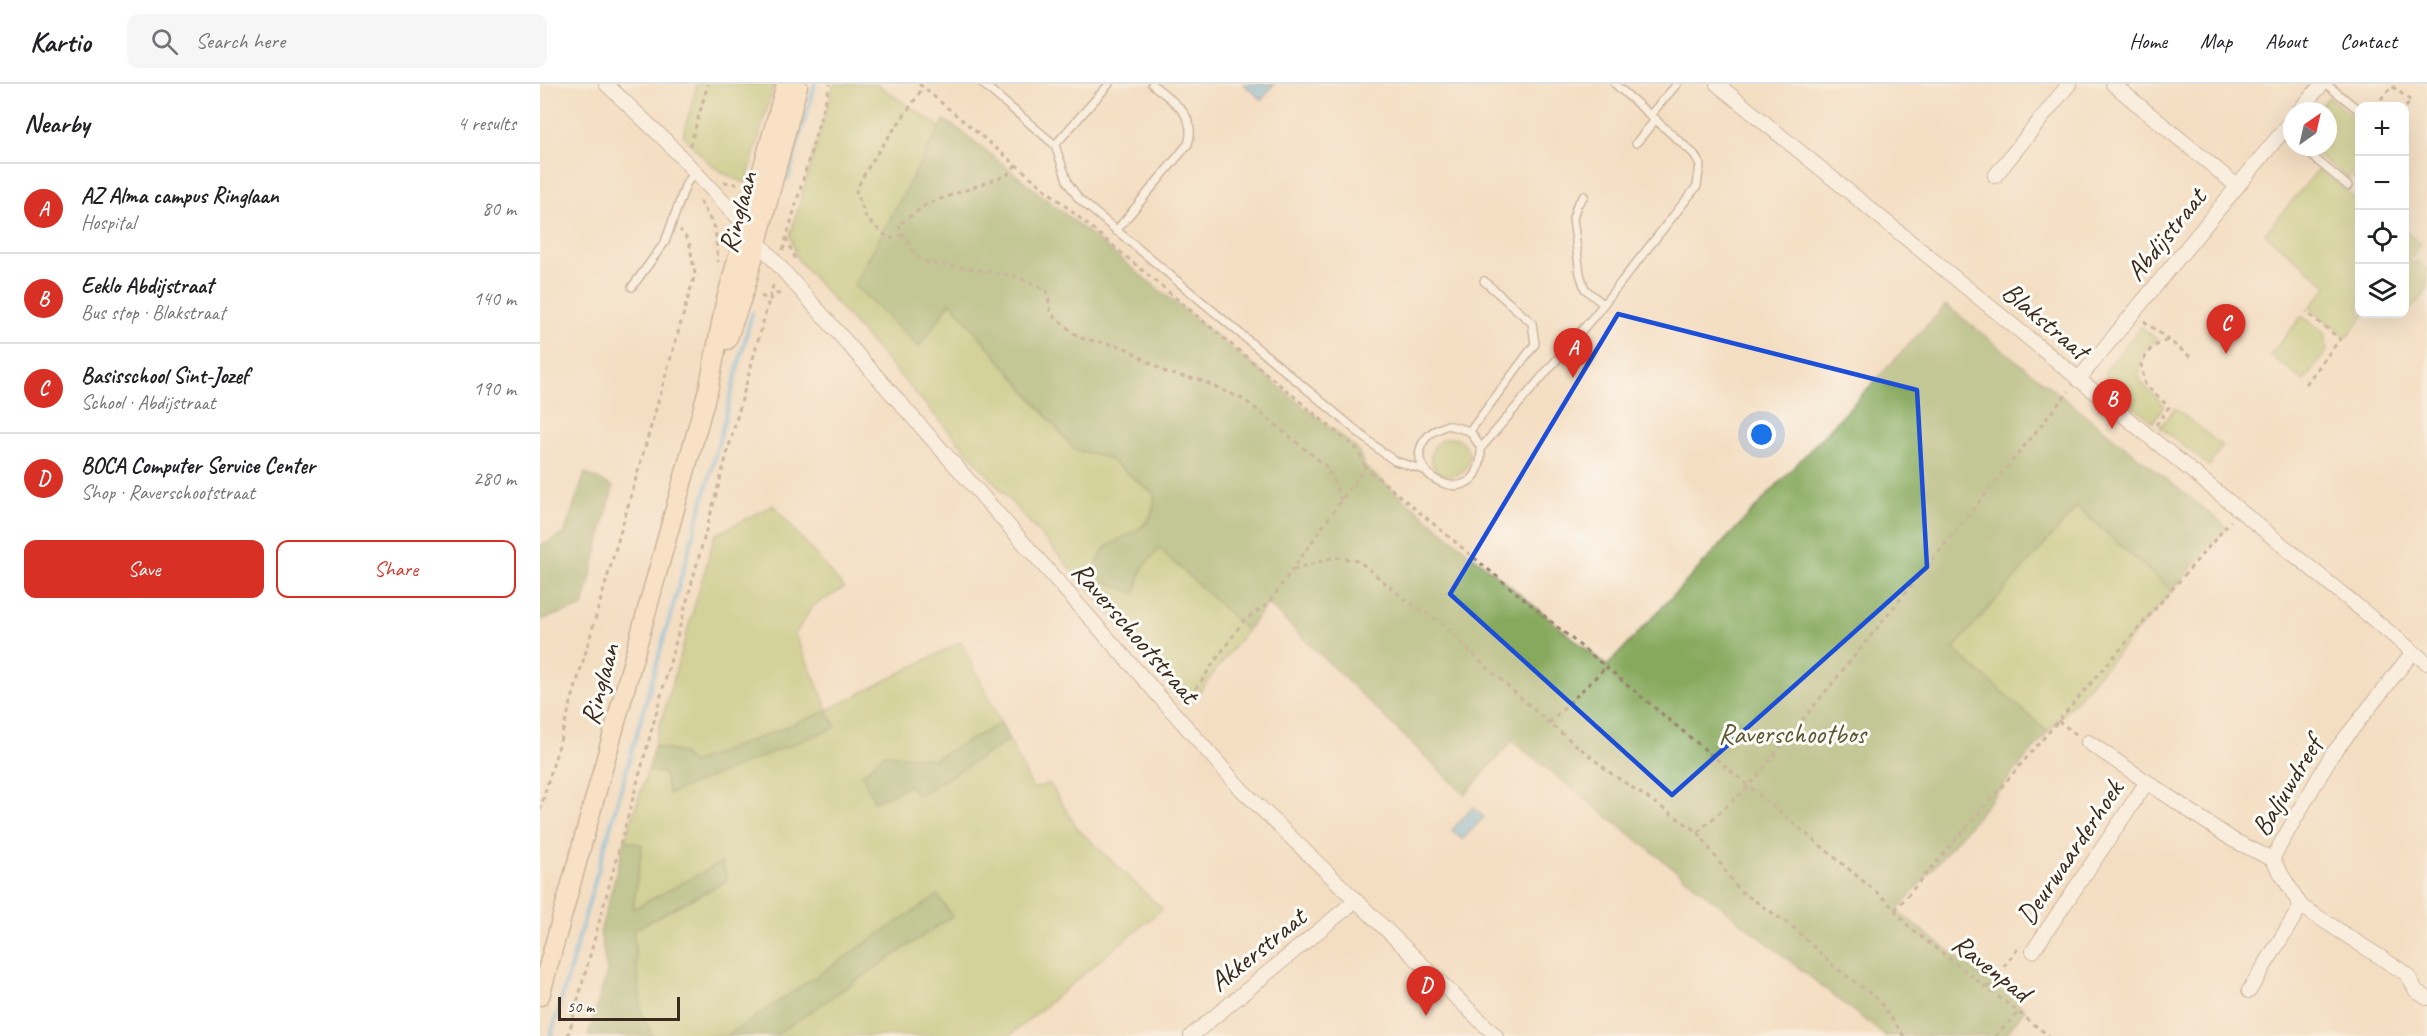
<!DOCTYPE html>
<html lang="en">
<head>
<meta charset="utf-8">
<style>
  :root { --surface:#fff; --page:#f6f6f6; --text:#202124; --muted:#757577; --line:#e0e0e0; --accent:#d93025 }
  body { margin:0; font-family:Caveat,sans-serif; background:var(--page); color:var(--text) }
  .controls { position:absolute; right:18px; top:18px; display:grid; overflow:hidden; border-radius:12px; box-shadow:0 6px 24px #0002 }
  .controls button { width:54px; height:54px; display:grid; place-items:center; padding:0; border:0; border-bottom:2px solid var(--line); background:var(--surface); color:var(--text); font:30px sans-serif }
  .compass { position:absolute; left:1743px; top:18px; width:54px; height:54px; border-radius:50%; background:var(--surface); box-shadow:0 6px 24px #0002; rotate:34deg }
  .scale { position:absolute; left:18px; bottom:15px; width:122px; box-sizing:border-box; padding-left:6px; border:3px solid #3b2a1e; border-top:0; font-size:16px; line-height:21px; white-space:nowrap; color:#3b2a1e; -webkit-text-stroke:4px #fdfcf7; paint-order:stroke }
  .you { position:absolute; left:1222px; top:351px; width:21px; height:21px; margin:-15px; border:4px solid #fff; border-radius:50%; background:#1a73e8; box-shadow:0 0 0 9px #1a73e833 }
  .badge { display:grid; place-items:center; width:39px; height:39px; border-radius:50%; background:var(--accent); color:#fff; font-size:20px; font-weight:700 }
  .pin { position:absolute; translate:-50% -50px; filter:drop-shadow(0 2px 3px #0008) }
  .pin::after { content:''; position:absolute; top:32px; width:21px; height:18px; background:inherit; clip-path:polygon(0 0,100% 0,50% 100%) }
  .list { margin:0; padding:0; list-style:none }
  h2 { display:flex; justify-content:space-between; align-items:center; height:78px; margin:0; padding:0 24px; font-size:26px }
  h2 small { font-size:20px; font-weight:400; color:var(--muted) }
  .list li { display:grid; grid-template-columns:39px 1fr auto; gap:18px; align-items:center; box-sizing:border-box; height:90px; padding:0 24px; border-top:2px solid var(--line) }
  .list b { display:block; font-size:22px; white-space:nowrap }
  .list p { margin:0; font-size:20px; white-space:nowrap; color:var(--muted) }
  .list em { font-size:20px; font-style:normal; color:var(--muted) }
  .actions { display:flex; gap:12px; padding:18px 24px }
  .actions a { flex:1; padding:14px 0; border:2px solid var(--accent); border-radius:12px; text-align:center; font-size:21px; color:var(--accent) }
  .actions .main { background:var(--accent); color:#fff }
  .icon { flex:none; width:33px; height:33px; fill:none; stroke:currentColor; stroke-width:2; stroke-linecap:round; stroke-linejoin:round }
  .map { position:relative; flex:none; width:1887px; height:952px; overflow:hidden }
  header { display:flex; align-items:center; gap:36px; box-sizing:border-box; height:84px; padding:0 30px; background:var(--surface); border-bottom:2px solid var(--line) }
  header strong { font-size:28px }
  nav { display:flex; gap:33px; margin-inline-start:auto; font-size:21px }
  .search { width:420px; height:54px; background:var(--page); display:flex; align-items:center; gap:15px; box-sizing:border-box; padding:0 21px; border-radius:12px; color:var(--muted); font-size:22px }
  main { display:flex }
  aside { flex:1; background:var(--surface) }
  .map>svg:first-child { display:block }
  .green { fill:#aac369; stroke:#727644; stroke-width:1.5 }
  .forest { fill:#87a95d; stroke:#616a3e; stroke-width:1.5 }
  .water { fill:#66b6e1; stroke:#507080; stroke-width:1.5 }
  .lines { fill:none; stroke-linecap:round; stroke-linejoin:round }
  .stream { stroke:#66b6e1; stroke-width:4.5 }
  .service-casing { stroke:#988470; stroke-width:10 }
  .minor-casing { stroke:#988470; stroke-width:16 }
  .secondary-casing { stroke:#988470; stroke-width:21 }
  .path { stroke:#988470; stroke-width:3; stroke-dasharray:4.5 4.5; stroke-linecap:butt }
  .service { stroke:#fff; stroke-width:7 }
  .minor { stroke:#fff; stroke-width:14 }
  .secondary { stroke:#fde5c5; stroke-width:18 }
  .marked { fill:none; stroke:#1d4ed8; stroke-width:4.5; stroke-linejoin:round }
  .labels { text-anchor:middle; stroke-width:6; stroke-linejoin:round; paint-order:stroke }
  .street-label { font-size:28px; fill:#3b2a1e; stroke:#fdfcf7 }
  .park-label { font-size:28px; fill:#5c5834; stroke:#fdfcf7 }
</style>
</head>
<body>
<header>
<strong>Kartio</strong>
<div class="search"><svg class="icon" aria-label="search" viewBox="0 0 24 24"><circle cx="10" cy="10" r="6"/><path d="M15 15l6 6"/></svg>Search here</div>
<nav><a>Home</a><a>Map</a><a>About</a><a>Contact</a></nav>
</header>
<main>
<aside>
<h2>Nearby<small>4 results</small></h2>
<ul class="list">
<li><span class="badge">A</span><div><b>AZ Alma campus Ringlaan</b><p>Hospital</p></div><em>80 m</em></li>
<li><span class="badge">B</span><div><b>Eeklo Abdijstraat</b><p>Bus stop · Blakstraat</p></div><em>140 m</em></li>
<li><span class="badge">C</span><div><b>Basisschool Sint-Jozef</b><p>School · Abdijstraat</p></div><em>190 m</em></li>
<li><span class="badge">D</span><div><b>BOCA Computer Service Center</b><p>Shop · Raverschootstraat</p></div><em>280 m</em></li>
</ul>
<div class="actions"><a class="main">Save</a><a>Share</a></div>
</aside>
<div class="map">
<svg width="1887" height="952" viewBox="0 0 1887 952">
  <rect width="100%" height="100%" fill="#fdfcf7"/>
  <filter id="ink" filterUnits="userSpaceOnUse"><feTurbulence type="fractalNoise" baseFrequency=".0167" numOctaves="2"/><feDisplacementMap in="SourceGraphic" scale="12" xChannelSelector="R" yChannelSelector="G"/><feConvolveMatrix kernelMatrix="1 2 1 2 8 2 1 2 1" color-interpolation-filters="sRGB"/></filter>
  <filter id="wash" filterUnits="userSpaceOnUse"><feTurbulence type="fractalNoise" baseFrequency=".008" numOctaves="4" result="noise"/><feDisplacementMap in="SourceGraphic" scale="24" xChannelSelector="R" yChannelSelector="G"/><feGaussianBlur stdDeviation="1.35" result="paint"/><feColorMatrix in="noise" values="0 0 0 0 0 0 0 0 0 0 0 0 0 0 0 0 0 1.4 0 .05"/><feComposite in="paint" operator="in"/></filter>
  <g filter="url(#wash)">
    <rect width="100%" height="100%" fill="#f4dec2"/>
    <g class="green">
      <path d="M157,0H234L206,99C177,90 162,73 143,51Z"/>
      <path d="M294,0H336L400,43L314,201L411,218L535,366L566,373L614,410C617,443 589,451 564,464L595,510L602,485L619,464L707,546L650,620L258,176L250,152Z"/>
      <path d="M1788,13L1819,38V81L1808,95L1768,63H1788V27H1777Z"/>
      <path d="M1779,84L1819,118L1820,230H1826L1807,253L1769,224L1788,202L1725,150Z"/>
      <path d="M1865,147L1881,160L1869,176L1874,180L1877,177L1887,185V206L1868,228L1864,224Z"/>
      <path d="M1762,232L1784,248L1787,267L1764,297L1730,271Z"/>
      <path d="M1601,243L1618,256C1600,264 1598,280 1600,297L1624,321L1613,338L1568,302L1565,287Z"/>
      <path d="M1635,324L1682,362L1669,382L1620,343Z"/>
      <circle cx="910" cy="373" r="19"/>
      <path d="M233,421L304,504L273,522L255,550L288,626L421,558L461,639L395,675H371L335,718L370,701L379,711L469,656L493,705L509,699L538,745L622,825L469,952H234L411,833L397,812L187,952H113L102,931L93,846L187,797L182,778L93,825L102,762L85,756L108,686L124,690L129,710L287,627L152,679L141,669L114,662L175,451Z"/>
      <path d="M1537,423L1632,507L1508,648L1412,565Z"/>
    </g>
    <g class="forest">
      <path d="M404,36L423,48L818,366L825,383L1067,582L1406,221L1687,443L1632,507L1537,423L1413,565L1508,648L1357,827L1485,925L1465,952H1345L972,657L925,711L728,520L707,546L619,464L602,485L595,510L562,496L557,479C560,474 562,466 567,463C589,446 618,447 614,410L566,373L535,366L411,218L379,263L314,201Z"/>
      <path d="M45,389L73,403L43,523L0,536V462L24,450Z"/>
      <path d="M288,627L296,643L129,710L124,690L108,686L114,662L141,669L152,679Z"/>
      <path d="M461,639L469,656L378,712L370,701L335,718L322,691L344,670L395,675Z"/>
      <path d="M85,756L102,761L93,825L182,778L187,796L93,846L102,931L113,952H48L67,888L60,848Z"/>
      <path d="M398,811L412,832L234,952H187Z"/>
    </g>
    <g class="water">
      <path d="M703,0H734L722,16Z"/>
      <path d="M933,723L944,733L922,756L912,746Z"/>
    </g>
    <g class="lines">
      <g class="stream">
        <path d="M248,95L275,0"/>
        <path d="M11,952L171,388L212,229"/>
      </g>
    </g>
  </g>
  <g filter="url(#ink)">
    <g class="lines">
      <defs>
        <g id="service">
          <path d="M443,0L515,61L528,99L539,115L842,368L855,377L884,386"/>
          <path d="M1786,0L1820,27"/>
          <path d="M1111,30L1137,0"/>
          <path d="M1742,48L1752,56"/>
          <path d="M1096,59L1116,35"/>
          <path d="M515,61L569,0"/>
          <path d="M1761,63L1808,102"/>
          <path d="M1044,112L1037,121L1033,134L1040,190L1045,205L1063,220"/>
          <path d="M576,147L648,60C658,31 632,17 612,0"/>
          <path d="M92,203L125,158L146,100L155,88"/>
          <path d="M930,347L995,260L992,239L944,197"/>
          <path d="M941,364L930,347L907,341C902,344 894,346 890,350C849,387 943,437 941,364L1055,231L1157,102L1160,81L1154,70L1075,0"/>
        </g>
        <g id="minor">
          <path d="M66,0L124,55L205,141"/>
          <path d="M1177,0L1887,579"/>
          <path d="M1573,0L1697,102"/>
          <path d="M1759,27L1782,0"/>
          <path d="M1455,92L1529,0"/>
          <path d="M218,158L701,705L956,952"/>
          <path d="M1538,296L1752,36"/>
          <path d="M1548,658L1693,756L1732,775L1791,672L1873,568"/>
          <path d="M1732,775L1761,822L1868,891L1876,907L1887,914"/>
          <path d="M1493,867L1607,698"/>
          <path d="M1709,907L1761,822"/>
          <path d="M651,952L815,817"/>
        </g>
        <g id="secondary">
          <path d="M187,256L205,205L258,2"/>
          <path d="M0,912L169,302L185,219L246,0"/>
        </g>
      </defs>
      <use href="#service" class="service-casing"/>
      <use href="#minor" class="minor-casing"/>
      <use href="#secondary" class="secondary-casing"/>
      <g class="path">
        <path d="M379,0L818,366L825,383"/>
        <path d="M1835,22L1852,2L1871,17L1864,25"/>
        <path d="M150,62L168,0"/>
        <path d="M476,81L467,91L387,120L358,141L376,172L386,178L476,192L507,207L511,230L540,254L584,263L627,289L660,296L705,316L788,384L801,417"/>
        <path d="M1815,94L1820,88"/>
        <path d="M184,98L201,101"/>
        <path d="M160,117L175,144L178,178"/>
        <path d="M363,151L350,155L327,136L316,107C333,69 361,39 383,3"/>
        <path d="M246,154L257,178"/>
        <path d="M243,166L290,0"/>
        <path d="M221,212L229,216L236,210L244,209"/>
        <path d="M1604,237L1652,274"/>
        <path d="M1766,300L1800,255L1766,228"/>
        <path d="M1616,341L1629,323L1605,300L1601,280L1612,263L1628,256"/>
        <path d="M753,486L794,473L819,477L862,513L907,543L940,577L1009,639L1072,690L1158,748L1198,805L1254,844L1295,883L1339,916L1364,952"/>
        <path d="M645,620L704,536L728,520L825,383L1346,816L1371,845L1509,952"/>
        <path d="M1518,637L1536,650"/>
        <path d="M1009,639L1067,582"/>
        <path d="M0,726L155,190L149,157L140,146"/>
        <path d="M1158,748L1209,702L1529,307"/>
        <path d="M1355,826L1691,437"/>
        <path d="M1447,904L1479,863"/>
        <path d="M28,952L234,198"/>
        <path d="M1455,952L1479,928"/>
      </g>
      <use href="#service" class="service"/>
      <use href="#minor" class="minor"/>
      <use href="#secondary" class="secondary"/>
    </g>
  </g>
  <path d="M0 0H1887V952H0ZM1078,230L1377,306L1387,483L1132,711L910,510Z" fill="#f4dec2" fill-opacity=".55" fill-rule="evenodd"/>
  <path class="marked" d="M1078,230L1377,306L1387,483L1132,711L910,510Z"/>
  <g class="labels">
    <g class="street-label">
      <text transform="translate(197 128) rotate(-75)" y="10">Ringlaan</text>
      <text transform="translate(1625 150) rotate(-51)" y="10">Abdijstraat</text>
      <text transform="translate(1506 236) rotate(40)" y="10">Blakstraat</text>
      <text transform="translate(596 548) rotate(49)" y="10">Raverschootstraat</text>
      <text transform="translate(59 600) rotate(-75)" y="10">Ringlaan</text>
      <text transform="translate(1746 702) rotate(-59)" y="10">Baljuwdreef</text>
      <text transform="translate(1529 768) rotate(-56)" y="10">Deurwaarderhoek</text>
      <text transform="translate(717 865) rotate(-39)" y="10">Akkerstraat</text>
      <text transform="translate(1452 883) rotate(38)" y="10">Ravenpad</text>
    </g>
    <g class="park-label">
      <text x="1252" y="659">Raverschootbos</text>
    </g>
  </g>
</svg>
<div class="controls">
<button>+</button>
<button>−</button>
<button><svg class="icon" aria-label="locate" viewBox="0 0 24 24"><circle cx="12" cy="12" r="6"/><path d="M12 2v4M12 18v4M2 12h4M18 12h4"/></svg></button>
<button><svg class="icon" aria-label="layers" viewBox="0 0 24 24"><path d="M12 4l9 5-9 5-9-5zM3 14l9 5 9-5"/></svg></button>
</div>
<svg class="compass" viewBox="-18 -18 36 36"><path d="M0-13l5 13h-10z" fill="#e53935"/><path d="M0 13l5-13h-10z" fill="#757577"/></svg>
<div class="scale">50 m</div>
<div class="you"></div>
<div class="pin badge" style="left:1033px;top:294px">A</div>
<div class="pin badge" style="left:1572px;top:345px">B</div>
<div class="pin badge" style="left:1686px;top:270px">C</div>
<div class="pin badge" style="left:886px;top:932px">D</div>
</div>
</main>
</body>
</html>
